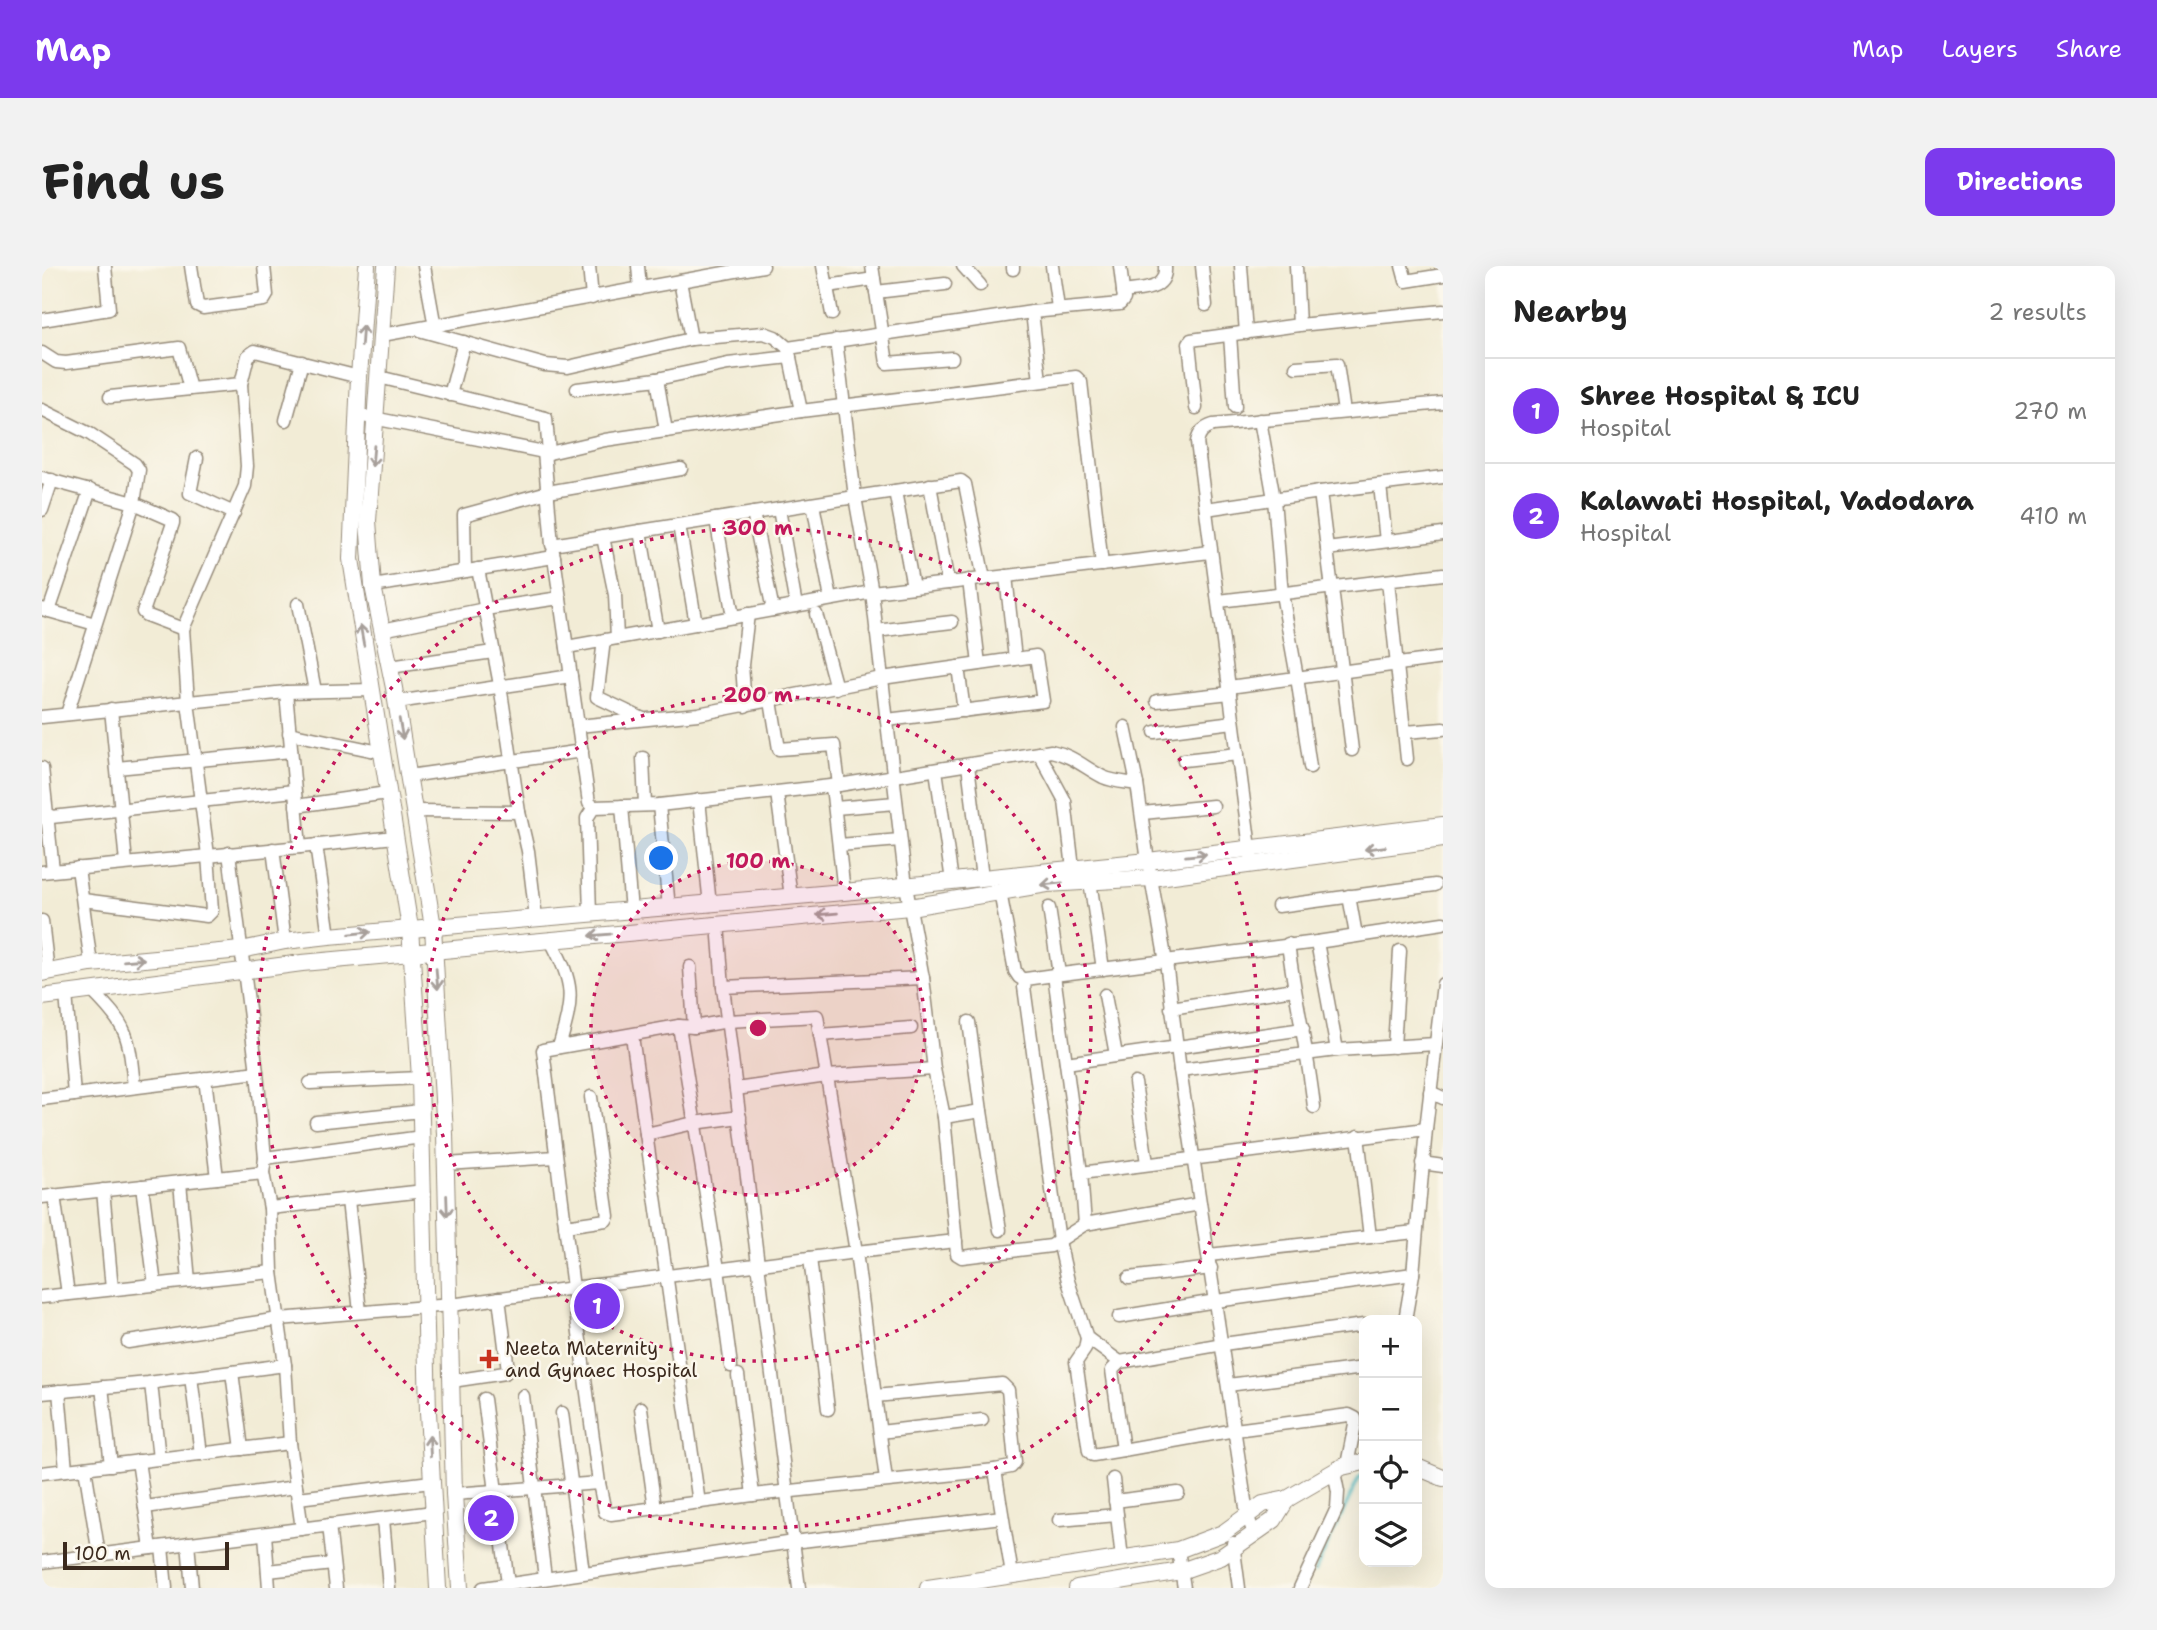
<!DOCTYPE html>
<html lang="en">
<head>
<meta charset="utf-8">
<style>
  :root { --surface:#fff; --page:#f2f2f2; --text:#222; --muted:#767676; --line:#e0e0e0; --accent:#7c3aed }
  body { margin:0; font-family:"Shantell Sans",sans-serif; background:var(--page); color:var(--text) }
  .controls { position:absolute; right:21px; bottom:21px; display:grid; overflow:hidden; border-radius:14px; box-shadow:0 7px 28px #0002 }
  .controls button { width:63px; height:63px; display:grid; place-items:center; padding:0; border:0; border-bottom:2px solid var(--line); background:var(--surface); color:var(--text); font:35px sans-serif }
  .scale { position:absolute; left:21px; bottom:18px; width:166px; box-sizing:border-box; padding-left:7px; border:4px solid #3b2a1e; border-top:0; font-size:19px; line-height:24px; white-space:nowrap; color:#3b2a1e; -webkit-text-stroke:5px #fbf7ec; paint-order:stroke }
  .you { position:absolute; left:620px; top:593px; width:24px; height:24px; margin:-18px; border:5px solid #fff; border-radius:50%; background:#1a73e8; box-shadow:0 0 0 10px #1a73e833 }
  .badge { display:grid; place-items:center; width:46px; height:46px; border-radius:50%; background:var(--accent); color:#fff; font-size:23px; font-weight:700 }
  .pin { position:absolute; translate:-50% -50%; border:4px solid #fff; box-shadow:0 2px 7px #0006 }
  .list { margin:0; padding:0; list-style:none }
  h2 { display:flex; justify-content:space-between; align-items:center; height:91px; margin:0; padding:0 28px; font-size:30px }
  h2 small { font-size:23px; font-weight:400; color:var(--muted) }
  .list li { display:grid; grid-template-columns:46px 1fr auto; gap:21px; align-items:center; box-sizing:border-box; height:105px; padding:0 28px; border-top:2px solid var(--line) }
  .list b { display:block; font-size:26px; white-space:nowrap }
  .list p { margin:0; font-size:23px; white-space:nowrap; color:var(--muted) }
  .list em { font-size:23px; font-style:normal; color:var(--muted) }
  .icon { flex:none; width:38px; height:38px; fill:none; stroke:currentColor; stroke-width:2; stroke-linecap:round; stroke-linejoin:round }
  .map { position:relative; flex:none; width:1401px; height:1322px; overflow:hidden; border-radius:14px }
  header { display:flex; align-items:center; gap:42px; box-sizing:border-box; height:98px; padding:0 35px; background:var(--accent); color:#fff }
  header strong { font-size:33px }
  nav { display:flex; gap:38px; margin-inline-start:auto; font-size:24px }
  .intro { display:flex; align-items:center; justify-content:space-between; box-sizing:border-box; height:168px; padding:0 42px }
  h1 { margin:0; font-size:49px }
  .button { padding:18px 32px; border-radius:14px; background:var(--accent); color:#fff; font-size:24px; font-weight:700 }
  main { display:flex; gap:42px; padding:0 42px }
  aside { flex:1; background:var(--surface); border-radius:14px; box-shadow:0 7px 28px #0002 }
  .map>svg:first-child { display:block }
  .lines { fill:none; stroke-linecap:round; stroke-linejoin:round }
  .stream { stroke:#4ebcc4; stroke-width:3.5 }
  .minor-casing { stroke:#968b7a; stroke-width:15 }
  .tertiary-casing { stroke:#968b7a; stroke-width:18 }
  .minor { stroke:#fff; stroke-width:12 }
  .tertiary { stroke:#fff; stroke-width:16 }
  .oneway { stroke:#a79f9a }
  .ring { fill:none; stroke:#c2185b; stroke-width:3.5; stroke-dasharray:3.5 7 }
  .poi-dot { fill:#c8321e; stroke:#fbf7ec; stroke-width:2.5 }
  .labels { text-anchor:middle; stroke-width:5; stroke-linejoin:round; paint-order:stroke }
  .poi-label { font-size:19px; fill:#3b2a1e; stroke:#fbf7ec; text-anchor:start }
  .centre { fill:#c2185b; stroke:#fbf7ec; stroke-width:3.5 }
  .ring-label { font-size:21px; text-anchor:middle; font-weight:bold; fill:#c2185b; stroke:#fbf7ec; stroke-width:5; stroke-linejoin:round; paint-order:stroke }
</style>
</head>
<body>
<header>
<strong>Map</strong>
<nav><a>Map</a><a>Layers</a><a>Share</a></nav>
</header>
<div class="intro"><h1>Find us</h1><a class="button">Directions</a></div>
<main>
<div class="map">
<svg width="1401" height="1322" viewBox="0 0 1401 1322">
  <rect width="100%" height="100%" fill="#fbf7ec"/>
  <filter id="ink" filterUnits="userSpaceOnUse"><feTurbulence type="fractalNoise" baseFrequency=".0143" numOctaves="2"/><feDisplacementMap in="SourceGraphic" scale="14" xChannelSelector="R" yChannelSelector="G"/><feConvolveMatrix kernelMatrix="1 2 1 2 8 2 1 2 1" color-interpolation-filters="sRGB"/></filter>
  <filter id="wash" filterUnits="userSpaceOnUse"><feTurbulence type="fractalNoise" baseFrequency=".00686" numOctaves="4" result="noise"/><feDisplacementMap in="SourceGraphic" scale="28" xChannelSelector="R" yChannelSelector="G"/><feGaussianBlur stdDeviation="1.57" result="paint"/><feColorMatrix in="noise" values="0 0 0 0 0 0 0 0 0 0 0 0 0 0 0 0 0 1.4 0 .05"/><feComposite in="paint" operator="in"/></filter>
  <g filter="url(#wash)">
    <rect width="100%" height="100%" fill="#f2ecd6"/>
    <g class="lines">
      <g class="stream">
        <path d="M1365,1004L1367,981"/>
        <path d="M1273,1305L1317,1212L1322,1208"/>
      </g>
    </g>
  </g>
  <g filter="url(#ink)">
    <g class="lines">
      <defs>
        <g id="minor">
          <path d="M149,0L155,39L161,42L222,34L225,29L222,0"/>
          <path d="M382,0L393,61"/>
          <path d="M547,0L550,32"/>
          <path d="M596,0L598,23"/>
          <path d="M781,0L790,48"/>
          <path d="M830,0L845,97L910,92"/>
          <path d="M921,0L938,19"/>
          <path d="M971,0V3"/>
          <path d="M1010,0L1016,42"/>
          <path d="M1160,0L1164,39"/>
          <path d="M1199,0L1204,67"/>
          <path d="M1254,0L1257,59"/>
          <path d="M1360,0L1364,15L1401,9"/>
          <path d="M638,15L649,73"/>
          <path d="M786,20L832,13"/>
          <path d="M834,26L903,18"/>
          <path d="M1081,26C1100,23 1125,25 1123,0"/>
          <path d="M990,46L998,115"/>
          <path d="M0,54L67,43L63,0"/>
          <path d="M377,64L503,99L526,101L649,73L722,67L733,71L746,82L990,46L1078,38L1082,33L1078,0"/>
          <path d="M340,69L721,0"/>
          <path d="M1188,69L1193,141"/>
          <path d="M794,74L813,231L919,215L923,218L942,313"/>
          <path d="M0,87L14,96L24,97L137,82L148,123"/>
          <path d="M1254,101L1295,98L1302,146"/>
          <path d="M615,113L624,165"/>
          <path d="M535,123L615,113L686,98L748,91"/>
          <path d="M408,129L422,76"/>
          <path d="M68,131L199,118"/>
          <path d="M1154,142L1147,77L1149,74L1257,59L1401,45"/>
          <path d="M0,144L48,168L93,198L97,204L92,237L131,254V257L101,346L104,349L141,363"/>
          <path d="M759,145L1034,111L1039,116L1060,299"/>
          <path d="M316,149L507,187L504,152L337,111"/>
          <path d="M244,154L260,96"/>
          <path d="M1218,154L1232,233L1240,328L1255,411L1268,501"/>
          <path d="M502,186L510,279L813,231L830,326L864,620L881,712L892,803L902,851L915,988L920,991L1009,980L1043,958L1158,938"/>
          <path d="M507,187L563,174L759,145L746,82"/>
          <path d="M155,192L148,227L192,247"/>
          <path d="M0,212L92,237L25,448"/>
          <path d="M888,219L906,317"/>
          <path d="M1338,219L1344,275"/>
          <path d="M853,225L871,321"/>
          <path d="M1278,226L1310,484"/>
          <path d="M771,238L789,333"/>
          <path d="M737,243L754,340"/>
          <path d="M1164,243L1278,226L1401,211"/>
          <path d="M0,244L10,214"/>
          <path d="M711,247L731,344"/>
          <path d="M674,253L691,351"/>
          <path d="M637,259L654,358"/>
          <path d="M598,265L616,365"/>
          <path d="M561,271L573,329L575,372"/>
          <path d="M1285,283L1401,268"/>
          <path d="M512,291L547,537L552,541L617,539L797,519L1009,485C1030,489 1043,502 1061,511C1072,516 1084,516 1095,518L1106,595L1124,696L1138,804L1205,1248L1212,1268"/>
          <path d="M436,303L458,419L477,546"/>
          <path d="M423,305L422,249L506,226L639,203"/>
          <path d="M964,310L973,393"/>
          <path d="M927,314L937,398"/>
          <path d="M1346,315L1365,493"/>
          <path d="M331,320L512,291L511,286"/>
          <path d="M1177,335L1401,308"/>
          <path d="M256,338L273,425"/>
          <path d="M0,343L53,358"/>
          <path d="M7,345L48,224"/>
          <path d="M774,348L794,422"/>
          <path d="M340,364L443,343L518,332"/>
          <path d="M834,365L910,356"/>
          <path d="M562,374L555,431L601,453"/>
          <path d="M525,381L830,326L1168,286"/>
          <path d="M348,401L451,386"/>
          <path d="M916,401L922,445"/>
          <path d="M1187,421L1401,392"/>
          <path d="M729,435L737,483L792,479L797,519"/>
          <path d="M1115,435L1188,427"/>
          <path d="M355,436L529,410"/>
          <path d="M703,440L700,399L706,348"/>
          <path d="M69,443L84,597"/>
          <path d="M0,451L244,426L330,424"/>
          <path d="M536,460L656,448L840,412L994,390L1001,435L845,454"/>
          <path d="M1083,461L1095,518"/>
          <path d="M1113,466L1191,456"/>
          <path d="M1363,466L1401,463"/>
          <path d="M247,467L338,486"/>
          <path d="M997,487L1023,535L1031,602"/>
          <path d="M601,492L603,539"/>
          <path d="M1142,494L1196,488"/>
          <path d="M926,499L940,612"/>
          <path d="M0,502L11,604"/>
          <path d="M75,502L249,485"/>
          <path d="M894,504L910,615"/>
          <path d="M367,510L540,485"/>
          <path d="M790,520L802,626"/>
          <path d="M735,527L749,631"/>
          <path d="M657,534L668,639"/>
          <path d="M617,539L627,642"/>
          <path d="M254,540L345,527"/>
          <path d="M580,540L589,645"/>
          <path d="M793,542L854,537"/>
          <path d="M373,545L477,546L486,585L494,652"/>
          <path d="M1101,547L1171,540"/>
          <path d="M0,552L252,525"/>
          <path d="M274,579L287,670"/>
          <path d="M797,579L858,574"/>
          <path d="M258,581L353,571"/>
          <path d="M231,583L243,675"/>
          <path d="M187,587L215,806L223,892L221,907L228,942L230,1006L243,1099L248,1177L260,1263"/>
          <path d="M1209,590L1155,176C1157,166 1162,162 1171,159L1401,137"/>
          <path d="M36,602L49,698"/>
          <path d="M0,606L258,581L244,426"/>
          <path d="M1048,615L1061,703"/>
          <path d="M958,626L973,705L977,711L982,714"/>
          <path d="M1307,630L1314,669"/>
          <path d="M41,634L165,650L170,645L166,589L146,436L141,363L203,220L205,200L199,118L206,90L213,85L317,111"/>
          <path d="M1236,640L1393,619"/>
          <path d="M1007,642L1017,708"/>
          <path d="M548,648L545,552L552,541"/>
          <path d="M0,655L6,706"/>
          <path d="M676,658L681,721L757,1322"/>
          <path d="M508,673C533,720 532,730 517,781"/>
          <path d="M1275,676L1295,784"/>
          <path d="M1246,678C1253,733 1266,786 1272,841"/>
          <path d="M648,701L652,761"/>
          <path d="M1012,709L984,713L982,721L1017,975L1026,1015L1045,1072L1043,1083L1034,1096L1047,1185L1051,1189L1081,1184"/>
          <path d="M681,721L881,712"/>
          <path d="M49,724C87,761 87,770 92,821"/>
          <path d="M24,727L32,829"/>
          <path d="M1063,729L1074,789"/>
          <path d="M1129,742L1252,723"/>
          <path d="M927,756L939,845"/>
          <path d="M637,760L676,1003L689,1100"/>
          <path d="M1261,763L1024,797L1039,907L1384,863"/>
          <path d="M778,769L869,762"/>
          <path d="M590,770L657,1237"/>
          <path d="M1352,781L1358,685"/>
          <path d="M1024,797L1012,709L1275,676L1401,657"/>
          <path d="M1138,804L1295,784L1394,778"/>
          <path d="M163,812L175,912"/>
          <path d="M268,817L378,812"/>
          <path d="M1093,817L1105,897"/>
          <path d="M694,823L785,810L892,803"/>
          <path d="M1388,826L1401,832"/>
          <path d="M0,833L215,806"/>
          <path d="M902,851L939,845L958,964"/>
          <path d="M274,856L379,845"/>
          <path d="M604,868L652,857L698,851"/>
          <path d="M1316,870L1328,971"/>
          <path d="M223,892L380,871"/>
          <path d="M1380,897L1401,900"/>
          <path d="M404,898L514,891"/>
          <path d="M1039,907L1043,958"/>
          <path d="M138,916L147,1015"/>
          <path d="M100,920L113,1019"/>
          <path d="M61,924L70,1023"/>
          <path d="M12,929L26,1028"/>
          <path d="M0,931L221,907"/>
          <path d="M306,934L318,1046"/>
          <path d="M228,942L382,925"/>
          <path d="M523,960L564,954L566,950L549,831"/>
          <path d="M1167,989L1373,966"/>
          <path d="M768,992L786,1143"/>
          <path d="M1087,1012L1169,1002"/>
          <path d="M0,1031L230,1006"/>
          <path d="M1077,1051L1174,1035L1371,1008"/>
          <path d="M1363,1054L1371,1008L1384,863L1401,718"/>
          <path d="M1045,1072L1078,1096"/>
          <path d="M86,1076L237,1053L409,1039L531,1022L501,784L637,760L652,761L686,755L775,750L814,986L531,1022L557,1217L563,1246L569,1248L711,1229L953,1204L970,1309"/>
          <path d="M190,1106L200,1183"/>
          <path d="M696,1109L711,1229"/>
          <path d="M149,1111L159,1188"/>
          <path d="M410,1115L463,1107L466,1104L457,1032"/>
          <path d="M109,1117L117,1193"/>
          <path d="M1186,1119L1322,1102"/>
          <path d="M60,1121L69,1199"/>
          <path d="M17,1125L24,1204"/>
          <path d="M0,1127L106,1117L243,1099"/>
          <path d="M481,1130L503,1312"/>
          <path d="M833,1130L960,1118L966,1124L973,1196L969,1201L953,1204"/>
          <path d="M442,1133L466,1318"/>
          <path d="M599,1142L613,1242"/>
          <path d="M520,1147L541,1306"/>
          <path d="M838,1166L940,1154"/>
          <path d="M96,1195L109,1282"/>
          <path d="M1305,1199L1313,1158V1152L1307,1149L1193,1164L1081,1184L1070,1104L1078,1096L1181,1078L1322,1059"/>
          <path d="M43,1202L57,1289"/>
          <path d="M0,1207L248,1177"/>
          <path d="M1071,1213L1080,1293"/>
          <path d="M844,1214L814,986L914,975"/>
          <path d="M412,1228L557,1217"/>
          <path d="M256,1232L389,1216"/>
          <path d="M1073,1235L1136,1227"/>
          <path d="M103,1241L254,1221"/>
          <path d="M341,1253L347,1322"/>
          <path d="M1017,1254L1075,1249"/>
          <path d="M287,1259L294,1322"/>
          <path d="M223,1268L227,1322"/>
          <path d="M146,1277L150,1322"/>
          <path d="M1191,1277L1197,1322"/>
          <path d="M120,1281L124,1322"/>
          <path d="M1136,1284L1142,1322"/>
          <path d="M0,1296L391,1246"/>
          <path d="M226,1305L291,1298"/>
          <path d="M441,1322L751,1276L960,1251"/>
          <path d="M1258,1322L1295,1242L1296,1226L1292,1206"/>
        </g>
        <g id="tertiary">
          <path d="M325,0L317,111L309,293L368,662L378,812L386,1146L396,1322"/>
          <path d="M344,0L326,255L331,320L352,422L391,661L403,868L412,1228L418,1322"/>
          <path d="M0,707L49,698L199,684L243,675L287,670L802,626L1106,595L1401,559"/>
          <path d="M0,731L260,697L868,641L1005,618L1109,612L1401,573"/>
          <path d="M1375,1201L1401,1212"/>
          <path d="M886,1322L1136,1284L1181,1267L1221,1238L1245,1233L1300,1201L1322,1196"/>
          <path d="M1035,1322L1139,1305L1179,1291L1232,1254L1245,1233"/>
        </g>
      </defs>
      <use href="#minor" class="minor-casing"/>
      <use href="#tertiary" class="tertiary-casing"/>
      <use href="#minor" class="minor"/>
      <use href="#tertiary" class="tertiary"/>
    </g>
    <defs><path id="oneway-shaft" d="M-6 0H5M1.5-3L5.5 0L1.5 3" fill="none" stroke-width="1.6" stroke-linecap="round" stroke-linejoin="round" transform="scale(1.75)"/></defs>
    <g class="oneway">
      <use href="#oneway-shaft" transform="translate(320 70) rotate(-86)"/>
      <use href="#oneway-shaft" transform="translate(331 190) rotate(95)"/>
      <use href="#oneway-shaft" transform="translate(320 369) rotate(-100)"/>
      <use href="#oneway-shaft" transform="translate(359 463) rotate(80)"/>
      <use href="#oneway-shaft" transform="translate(1333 582) rotate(172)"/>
      <use href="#oneway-shaft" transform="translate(1154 589) rotate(-6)"/>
      <use href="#oneway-shaft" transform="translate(1010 618) rotate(174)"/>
      <use href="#oneway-shaft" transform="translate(785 648) rotate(175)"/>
      <use href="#oneway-shaft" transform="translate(318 667) rotate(-6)"/>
      <use href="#oneway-shaft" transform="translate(558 669) rotate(175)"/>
      <use href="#oneway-shaft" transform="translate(92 694) rotate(-5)"/>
      <use href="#oneway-shaft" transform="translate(395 713) rotate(85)"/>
      <use href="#oneway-shaft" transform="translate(405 940) rotate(88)"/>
      <use href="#oneway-shaft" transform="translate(388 1180) rotate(-93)"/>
    </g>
  </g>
  <circle cx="716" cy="762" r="167" fill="#c2185b" fill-opacity=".12"/>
  <g class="ring">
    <circle cx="716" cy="762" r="167"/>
    <circle cx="716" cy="762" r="333"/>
    <circle cx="716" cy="762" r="500"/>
  </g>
  <path class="poi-dot" d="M443.5 1082.5h7v7h7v7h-7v7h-7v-7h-7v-7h7z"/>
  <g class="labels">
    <g class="poi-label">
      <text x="463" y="1089">Neeta Maternity<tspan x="463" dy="22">and Gynaec Hospital</tspan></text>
    </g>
  </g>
  <circle cx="716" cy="762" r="10" class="centre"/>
  <g class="ring-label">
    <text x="716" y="269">300 m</text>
    <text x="716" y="436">200 m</text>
    <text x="716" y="602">100 m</text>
  </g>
</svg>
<div class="controls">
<button>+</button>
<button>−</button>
<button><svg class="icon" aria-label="locate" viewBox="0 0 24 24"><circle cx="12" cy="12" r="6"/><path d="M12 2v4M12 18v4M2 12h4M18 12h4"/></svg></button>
<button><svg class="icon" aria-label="layers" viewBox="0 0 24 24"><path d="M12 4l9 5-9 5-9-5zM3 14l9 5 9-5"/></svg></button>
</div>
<div class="scale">100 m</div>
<div class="you"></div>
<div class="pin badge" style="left:555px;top:1040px">1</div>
<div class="pin badge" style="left:449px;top:1252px">2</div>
</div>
<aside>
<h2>Nearby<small>2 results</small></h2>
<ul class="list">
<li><span class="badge">1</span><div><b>Shree Hospital &amp; ICU</b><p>Hospital</p></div><em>270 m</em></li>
<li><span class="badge">2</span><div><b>Kalawati Hospital, Vadodara</b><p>Hospital</p></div><em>410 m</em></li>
</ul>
</aside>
</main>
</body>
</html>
